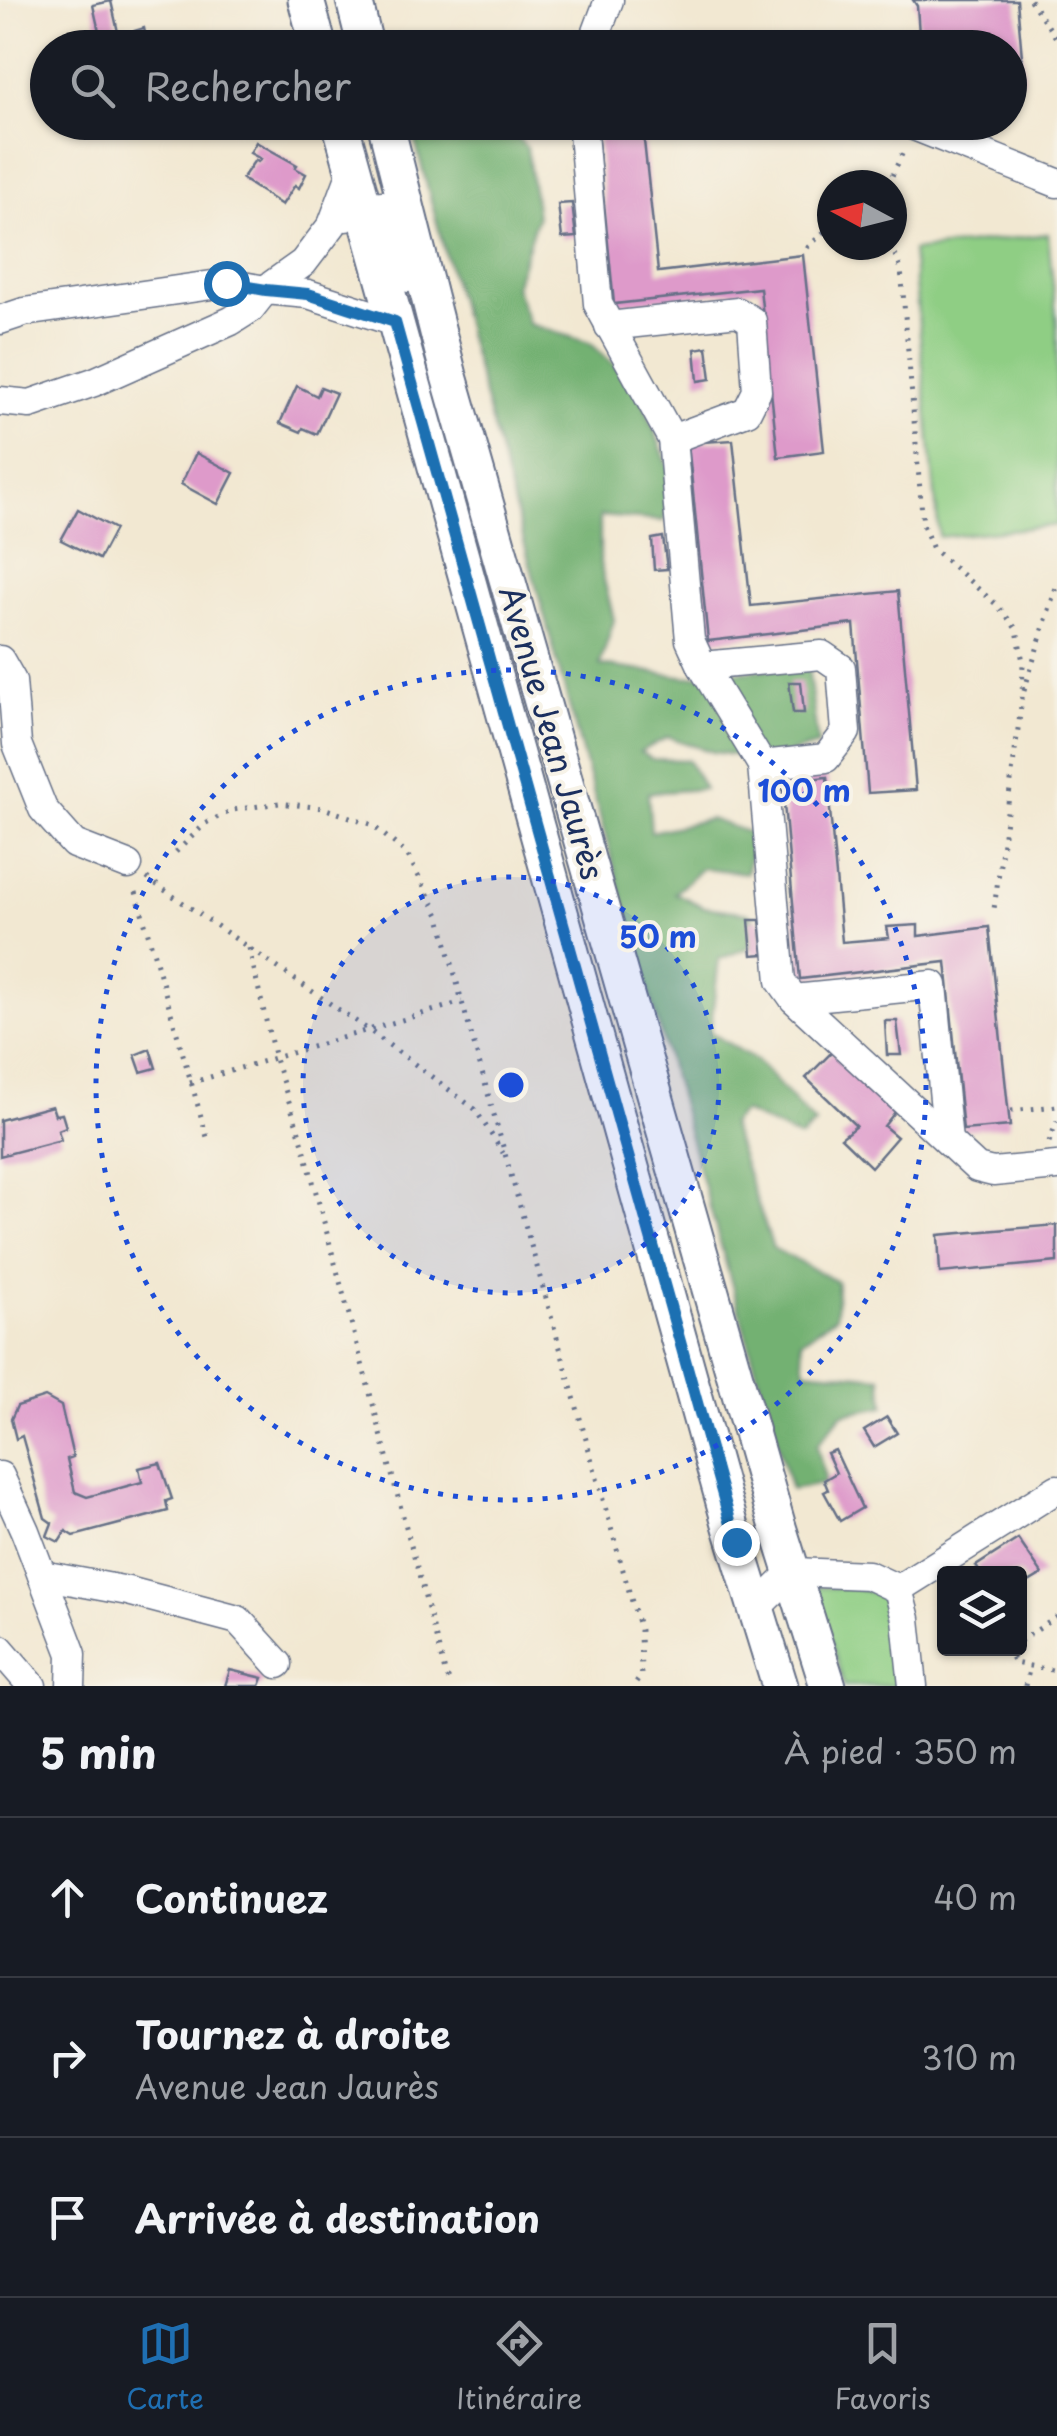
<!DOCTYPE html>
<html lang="fr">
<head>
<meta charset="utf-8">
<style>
  :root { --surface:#171b24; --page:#20242c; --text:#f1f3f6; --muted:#9ea1a6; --line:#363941; --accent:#1f6fb2 }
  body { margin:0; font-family:"Playpen Sans",sans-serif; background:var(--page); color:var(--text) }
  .controls { position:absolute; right:30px; bottom:30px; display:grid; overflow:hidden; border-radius:10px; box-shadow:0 2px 8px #0004 }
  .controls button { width:90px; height:90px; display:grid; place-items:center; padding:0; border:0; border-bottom:2px solid var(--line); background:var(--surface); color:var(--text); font:50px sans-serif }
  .compass { position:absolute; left:817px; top:170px; width:90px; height:90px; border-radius:50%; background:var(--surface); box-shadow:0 2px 8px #0004; rotate:277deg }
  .stop { position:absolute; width:30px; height:30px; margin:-22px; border:8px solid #1f6fb2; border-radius:50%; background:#fff }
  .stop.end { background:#1f6fb2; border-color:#fff; box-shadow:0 2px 10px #0008 }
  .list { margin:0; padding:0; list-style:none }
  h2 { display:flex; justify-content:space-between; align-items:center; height:130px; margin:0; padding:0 40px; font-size:42px }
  h2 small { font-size:32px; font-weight:400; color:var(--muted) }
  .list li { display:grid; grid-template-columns:65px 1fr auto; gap:30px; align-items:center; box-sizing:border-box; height:160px; padding:0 40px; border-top:2px solid var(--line) }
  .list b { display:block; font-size:38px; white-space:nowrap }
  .list p { margin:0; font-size:32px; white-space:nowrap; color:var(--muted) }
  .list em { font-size:32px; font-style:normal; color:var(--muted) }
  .icon { flex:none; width:55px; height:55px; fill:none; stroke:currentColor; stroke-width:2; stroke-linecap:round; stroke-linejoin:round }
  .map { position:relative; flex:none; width:1057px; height:1686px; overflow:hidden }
  .search { position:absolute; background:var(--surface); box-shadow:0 2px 8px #0004; left:30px; right:30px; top:30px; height:110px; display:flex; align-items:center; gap:25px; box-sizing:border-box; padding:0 35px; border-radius:55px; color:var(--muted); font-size:38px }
  .sheet { height:610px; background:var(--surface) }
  nav { display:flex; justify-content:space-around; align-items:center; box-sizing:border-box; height:140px; border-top:2px solid var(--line); background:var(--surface); font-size:28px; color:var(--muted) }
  nav a { display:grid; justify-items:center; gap:5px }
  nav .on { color:var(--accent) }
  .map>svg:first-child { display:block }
  .green { fill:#8fce84; stroke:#557e71; stroke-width:2.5 }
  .forest { fill:#73b172; stroke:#477068; stroke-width:2.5 }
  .building { fill:#de9aca }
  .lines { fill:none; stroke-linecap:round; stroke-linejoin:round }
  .minor-casing { stroke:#667087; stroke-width:31 }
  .major-casing { stroke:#667087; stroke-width:39 }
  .path { stroke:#667087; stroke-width:5; stroke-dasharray:2.5 8; stroke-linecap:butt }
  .minor { stroke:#fff; stroke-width:28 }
  .major { stroke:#fff; stroke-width:35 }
  .route { stroke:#1f6fb2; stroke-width:12 }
  .ring { fill:none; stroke:#1d4ed8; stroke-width:5; stroke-dasharray:5 10 }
  .labels { text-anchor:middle; stroke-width:8; stroke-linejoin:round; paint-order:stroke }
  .street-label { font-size:32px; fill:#1b2f5e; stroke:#f7f3e8 }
  .centre { fill:#1d4ed8; stroke:#f7f3e8; stroke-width:5 }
  .ring-label { font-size:30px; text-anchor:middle; font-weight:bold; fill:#1d4ed8; stroke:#f7f3e8; stroke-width:8; stroke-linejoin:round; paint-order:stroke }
</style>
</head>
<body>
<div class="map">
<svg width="1057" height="1686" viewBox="0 0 1057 1686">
  <rect width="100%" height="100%" fill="#f7f3e8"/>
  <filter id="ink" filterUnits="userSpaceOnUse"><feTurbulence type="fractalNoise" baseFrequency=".01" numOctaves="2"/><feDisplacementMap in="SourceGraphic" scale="20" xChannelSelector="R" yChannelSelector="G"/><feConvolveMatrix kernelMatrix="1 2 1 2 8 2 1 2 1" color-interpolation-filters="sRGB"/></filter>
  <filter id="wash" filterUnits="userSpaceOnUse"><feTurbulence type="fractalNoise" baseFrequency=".0048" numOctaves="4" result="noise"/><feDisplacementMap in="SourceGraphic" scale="40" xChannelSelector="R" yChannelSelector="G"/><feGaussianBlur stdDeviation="2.25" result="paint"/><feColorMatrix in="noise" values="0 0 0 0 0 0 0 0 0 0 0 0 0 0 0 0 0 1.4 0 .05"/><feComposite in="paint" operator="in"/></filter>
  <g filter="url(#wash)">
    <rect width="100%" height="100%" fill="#f2e8d2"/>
    <g class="green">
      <path d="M1048,234L1057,326V525L939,537L912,251Z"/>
      <path d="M818,1587C849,1588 887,1583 895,1621L897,1686H844L815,1588Z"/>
    </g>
    <path class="forest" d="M410,123H503L527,148L537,217L515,286L529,324L590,343L637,385L669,468L665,521L600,516V563L614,620L600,665L687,677L808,665L818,745L767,760L713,752L668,737L640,752L652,759L688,760L704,789L648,793L651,832L710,819L756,835L746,873L702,868L675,893L704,907L748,913L772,939L719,959L710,1032L757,1061L815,1124L800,1138L743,1112L730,1124L773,1248L837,1282L836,1316L801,1341L805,1370L881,1377L885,1406L842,1414L817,1445L826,1483L791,1490C659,1035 533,579 410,123Z"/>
    <g id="blocks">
      <g class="building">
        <path d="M913,0H1017L1024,80L1010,82V48H920L917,6Z"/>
        <path d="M111,1L118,32L100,36L93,5Z"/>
        <path d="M144,28L147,43L124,48L121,35Z"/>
        <path d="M596,122H642L658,272L803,255L824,451L778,457L760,288L614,304Z"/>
        <path d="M256,142L297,165L295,168L306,174L299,188L295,185L282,205L242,179L255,160L258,162L261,159L250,153Z"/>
        <path d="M572,203L576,237L562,238L558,204Z"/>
        <path d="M707,347L711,379L698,381L695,349Z"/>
        <path d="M297,386L317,396L321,387L336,393L317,434L303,428L301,432L280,423Z"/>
        <path d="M733,440L751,606L898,591L916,790L868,793L854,624L708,641L688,443Z"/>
        <path d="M196,453L234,473L218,504L181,484Z"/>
        <path d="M78,509L115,529L99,559L61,540Z"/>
        <path d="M663,537L667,569L654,570L652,539Z"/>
        <path d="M789,682H801L804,713H793Z"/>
        <path d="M827,777L842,942L889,938L887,927L918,925V936L989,927L1010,1126L963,1130L946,962L800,979L782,782Z"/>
        <path d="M749,920H760L764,954L752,955Z"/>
        <path d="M885,1021H897L901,1055H887Z"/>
        <path d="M150,1049L156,1068L141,1072L135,1055Z"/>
        <path d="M833,1051L895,1112L884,1126L897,1137L871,1167L841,1138L856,1126L806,1078Z"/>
        <path d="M52,1106L55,1115L62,1114L66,1127L58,1130L61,1140L0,1156V1120Z"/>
        <path d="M1057,1225V1262L940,1273L938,1235Z"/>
        <path d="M45,1397L61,1406L73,1457L67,1459L75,1492L87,1497L142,1482L139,1468L160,1463L172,1499L166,1501L168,1511L74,1536L66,1531L59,1542L47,1536L52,1523L45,1518L22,1436L16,1439L11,1419L17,1406Z"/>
        <path d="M887,1417L897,1433L874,1447L864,1431Z"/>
        <path d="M835,1450L862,1508L840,1521L824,1492L828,1490L824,1480L836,1473L827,1453Z"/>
        <path d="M1018,1539L1042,1574L1027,1583L1020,1574H981L976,1566Z"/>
        <path d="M230,1670L263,1678L260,1686H225Z"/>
      </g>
    </g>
  </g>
  <g filter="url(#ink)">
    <use href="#blocks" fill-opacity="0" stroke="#667087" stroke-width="2.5"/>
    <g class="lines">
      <defs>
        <g id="minor">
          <path d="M591,48L609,0"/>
          <path d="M582,122L598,304L672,439L690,640L702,666L762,765L781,981L794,999L977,1168L993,1172L1057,1166"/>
          <path d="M904,122L1057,183"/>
          <path d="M346,217L363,207L383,205L408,278"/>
          <path d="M0,320L24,312L226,283L265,290L308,294L395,322"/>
          <path d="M609,326L738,312L752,321L757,391L747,411L672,439"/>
          <path d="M0,401L30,404L94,382L231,321L250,309L265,290L303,263L332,225L353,169"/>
          <path d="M0,660L12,681L17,744L43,809L74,844L128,865"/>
          <path d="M702,666L822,655L841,668L846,732L826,758L762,765"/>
          <path d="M794,999L933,985L948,1141"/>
          <path d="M0,1476L25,1531L72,1654L71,1686"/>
          <path d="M42,1575L128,1591L238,1620L278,1664"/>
          <path d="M898,1589L1057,1489"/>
          <path d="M755,1609L793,1572L868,1575L898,1589L906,1619L913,1686"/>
          <path d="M0,1649L32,1686"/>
        </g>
        <g id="major">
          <path d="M306,0L319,48"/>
          <path d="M354,0L366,48"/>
          <path d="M340,122L731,1527L780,1686"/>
          <path d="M385,122L449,376L778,1527L828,1686"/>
        </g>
      </defs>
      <use href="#minor" class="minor-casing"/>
      <use href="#major" class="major-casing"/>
      <g class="path">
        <path d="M1030,0L1057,39"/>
        <path d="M888,185L903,152"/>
        <path d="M891,245L901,269L923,525L933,549L998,606L1017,630L1023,662L1022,699L994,909"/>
        <path d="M807,248L825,231L832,228"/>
        <path d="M1024,691L1057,584"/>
        <path d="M176,852L206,823L233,810L279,803L323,808L371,824L407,854L440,917L462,1002L640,1630L641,1676L634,1686"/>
        <path d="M147,878L370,1031L475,1109L503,1153"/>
        <path d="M136,892L209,1144"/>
        <path d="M249,948L275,1059L303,1144L445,1672L452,1686"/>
        <path d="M190,1083L462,1002"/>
        <path d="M1011,1111L1057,1106"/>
        <path d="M1049,1142L1057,1121"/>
        <path d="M1020,1641L1057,1617"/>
        <path d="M1007,1648L1014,1663L1057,1671"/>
        <path d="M1025,1686L1030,1667"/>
      </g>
      <use href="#minor" class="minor"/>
      <use href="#major" class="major"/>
    </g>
  </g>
  <g class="lines" filter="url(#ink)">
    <path class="route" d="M226,283L266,290L308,294L395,322L736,1542"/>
  </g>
  <circle cx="511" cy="1085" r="208" fill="#1d4ed8" fill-opacity=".12"/>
  <g class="ring">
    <circle cx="511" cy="1085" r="208"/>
    <circle cx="511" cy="1085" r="415"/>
  </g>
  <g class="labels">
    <g class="street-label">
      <text transform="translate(551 733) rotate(74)" y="11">Avenue Jean Jaurès</text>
    </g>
  </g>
  <circle cx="511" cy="1085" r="15" class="centre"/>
  <g class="ring-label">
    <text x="804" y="802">100 m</text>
    <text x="658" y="948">50 m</text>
  </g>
</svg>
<div class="controls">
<button><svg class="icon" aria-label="layers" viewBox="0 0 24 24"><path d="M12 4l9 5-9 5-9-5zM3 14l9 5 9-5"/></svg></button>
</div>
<svg class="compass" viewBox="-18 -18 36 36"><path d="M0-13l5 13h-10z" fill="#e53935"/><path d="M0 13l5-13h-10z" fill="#9ea1a6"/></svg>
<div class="stop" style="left:226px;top:283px"></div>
<div class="stop end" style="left:736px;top:1542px"></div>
<div class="search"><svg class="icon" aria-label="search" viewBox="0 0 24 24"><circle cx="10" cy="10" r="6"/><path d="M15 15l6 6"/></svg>Rechercher</div>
</div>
<section class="sheet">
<h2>5 min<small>À pied · 350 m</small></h2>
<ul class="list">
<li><svg class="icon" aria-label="ahead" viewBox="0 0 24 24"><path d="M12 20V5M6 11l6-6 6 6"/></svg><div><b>Continuez</b></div><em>40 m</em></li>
<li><svg class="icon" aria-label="right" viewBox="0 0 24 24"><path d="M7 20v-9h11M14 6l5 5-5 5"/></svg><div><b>Tournez à droite</b><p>Avenue Jean Jaurès</p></div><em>310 m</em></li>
<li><svg class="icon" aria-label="arrive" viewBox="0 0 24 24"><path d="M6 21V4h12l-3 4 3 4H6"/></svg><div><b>Arrivée à destination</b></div></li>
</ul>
</section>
<nav>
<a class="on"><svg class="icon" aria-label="map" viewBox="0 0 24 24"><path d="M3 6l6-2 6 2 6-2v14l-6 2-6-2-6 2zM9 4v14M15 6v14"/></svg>Carte</a>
<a><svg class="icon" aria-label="directions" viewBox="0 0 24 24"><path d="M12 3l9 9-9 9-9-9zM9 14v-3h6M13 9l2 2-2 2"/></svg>Itinéraire</a>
<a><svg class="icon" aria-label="saved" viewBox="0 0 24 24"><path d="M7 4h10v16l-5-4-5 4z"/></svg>Favoris</a>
</nav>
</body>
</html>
